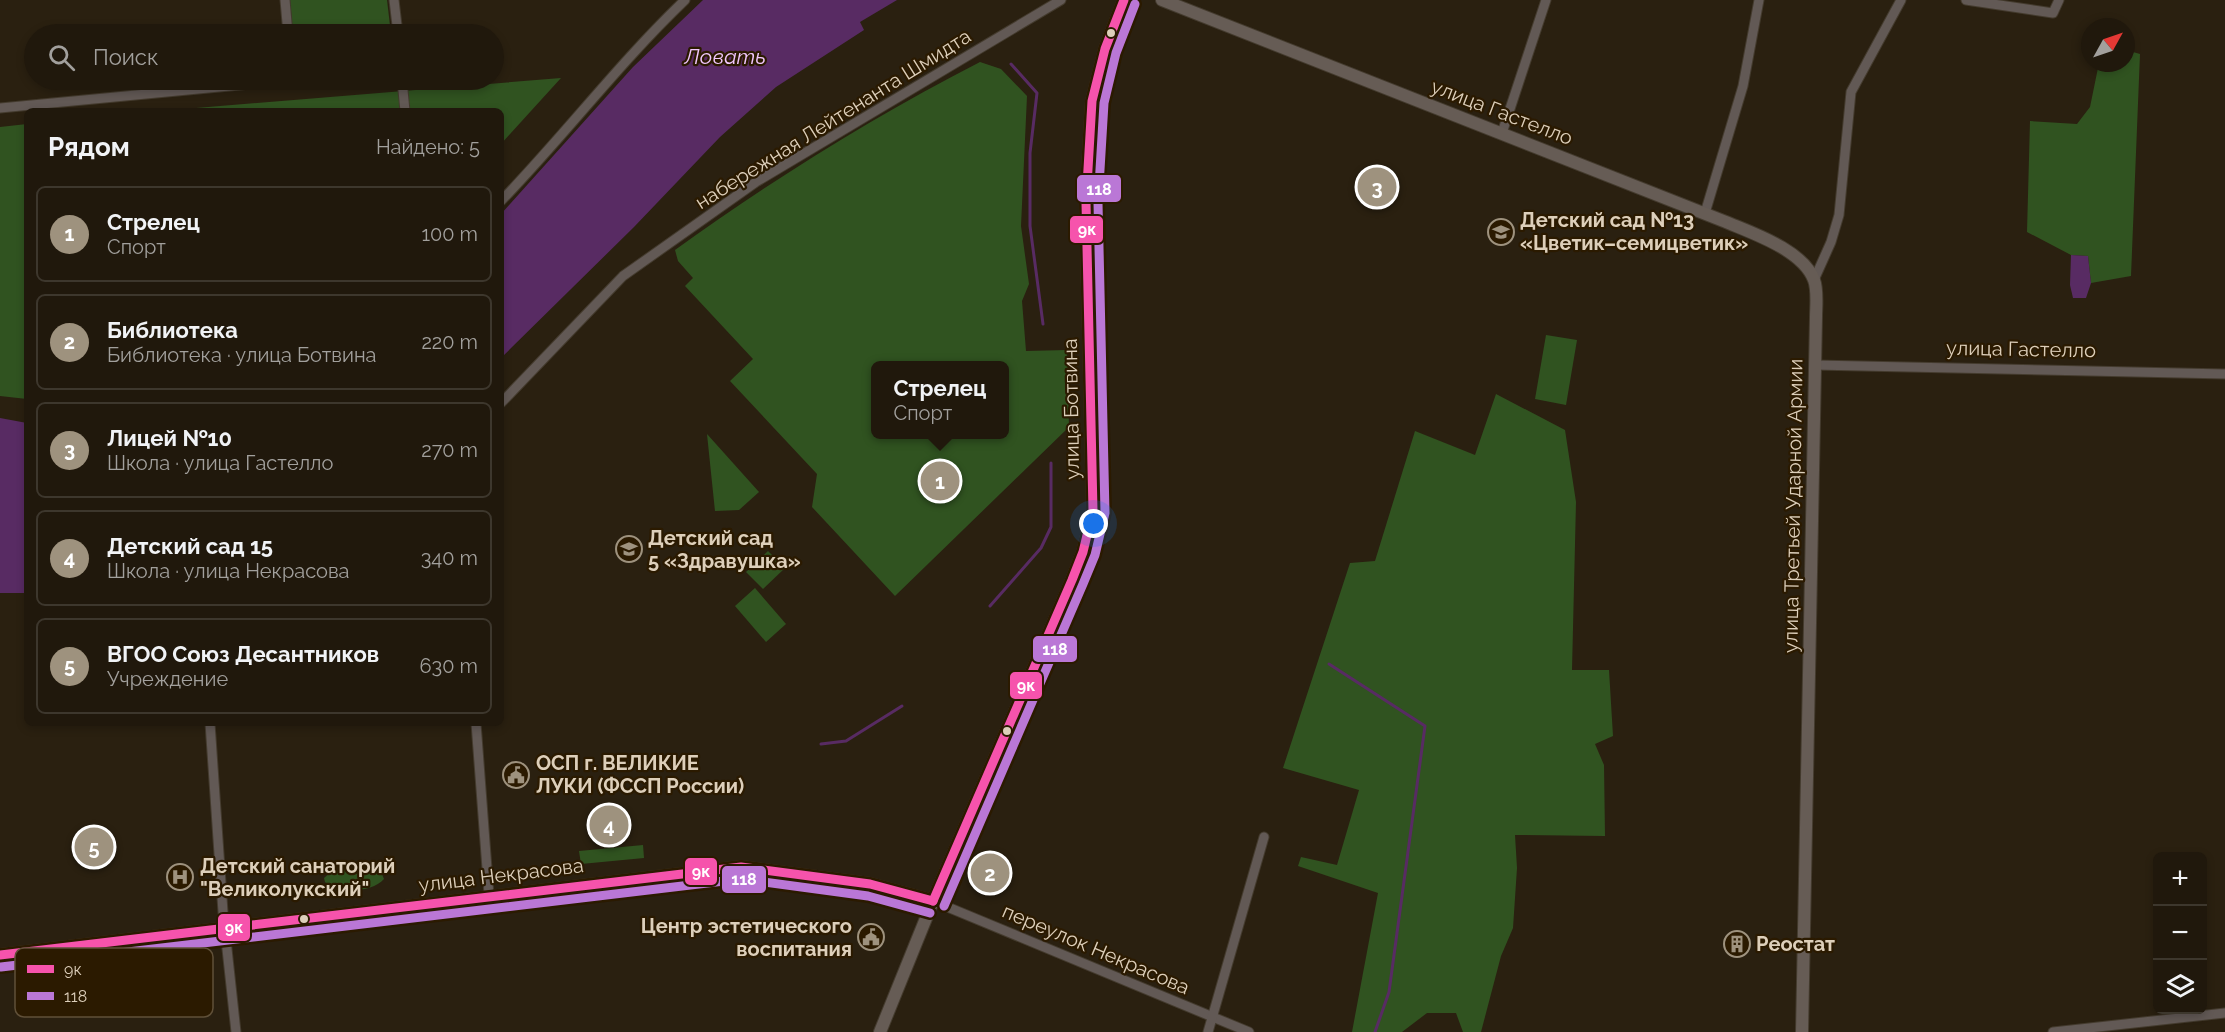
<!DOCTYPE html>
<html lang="ru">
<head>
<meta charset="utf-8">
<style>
  :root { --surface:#20180c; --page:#282115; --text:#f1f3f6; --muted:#a2a09d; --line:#3d372d; --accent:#9e927e }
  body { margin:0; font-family:Raleway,sans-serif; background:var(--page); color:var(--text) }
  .controls { position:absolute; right:18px; bottom:18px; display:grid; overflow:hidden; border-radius:9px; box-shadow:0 3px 9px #0003 }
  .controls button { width:54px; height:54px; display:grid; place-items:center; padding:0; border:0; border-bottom:2px solid var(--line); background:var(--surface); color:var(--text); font:30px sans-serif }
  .compass { position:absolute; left:2081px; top:18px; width:54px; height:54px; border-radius:50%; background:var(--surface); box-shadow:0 3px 9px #0003; rotate:50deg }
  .you { position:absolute; left:1094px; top:524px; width:21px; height:21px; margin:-15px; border:4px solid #fff; border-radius:50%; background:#1a73e8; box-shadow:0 0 0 9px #1a73e833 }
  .badge { display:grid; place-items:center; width:39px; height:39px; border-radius:50%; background:var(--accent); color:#fff; font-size:20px; font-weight:700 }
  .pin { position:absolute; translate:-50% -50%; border:3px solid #fff; box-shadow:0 2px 6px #0006 }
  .popup { position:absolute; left:871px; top:361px; width:138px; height:78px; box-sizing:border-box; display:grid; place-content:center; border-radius:9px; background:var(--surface); filter:drop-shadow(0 2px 4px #0005); font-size:20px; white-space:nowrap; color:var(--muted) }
  .popup b { font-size:22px; color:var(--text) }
  .popup::after { content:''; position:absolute; left:50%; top:100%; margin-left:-12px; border:12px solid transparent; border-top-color:var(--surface) }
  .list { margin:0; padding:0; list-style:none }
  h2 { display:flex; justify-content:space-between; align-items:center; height:78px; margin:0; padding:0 24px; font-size:26px }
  h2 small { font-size:20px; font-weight:400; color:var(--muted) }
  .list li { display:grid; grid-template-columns:39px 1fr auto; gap:18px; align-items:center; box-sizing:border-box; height:96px; margin:0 12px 12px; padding:0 12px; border:2px solid var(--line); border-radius:9px }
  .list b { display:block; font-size:22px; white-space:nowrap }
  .list p { margin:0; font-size:20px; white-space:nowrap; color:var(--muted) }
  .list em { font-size:20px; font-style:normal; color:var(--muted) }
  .icon { flex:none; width:33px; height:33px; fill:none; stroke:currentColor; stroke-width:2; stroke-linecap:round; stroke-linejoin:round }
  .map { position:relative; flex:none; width:2225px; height:1032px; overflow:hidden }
  .search { position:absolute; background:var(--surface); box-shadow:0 3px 9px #0003; left:24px; top:24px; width:480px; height:66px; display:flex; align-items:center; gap:15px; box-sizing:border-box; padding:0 21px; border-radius:33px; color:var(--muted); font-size:22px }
  .panel { position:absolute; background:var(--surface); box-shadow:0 3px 9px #0003; left:24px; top:108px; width:480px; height:618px; border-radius:9px }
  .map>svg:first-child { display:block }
  .green { fill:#305320; fill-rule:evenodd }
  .water { fill:#582b63 }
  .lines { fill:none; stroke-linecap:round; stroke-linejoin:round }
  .stream { stroke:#582b63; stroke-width:3 }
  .street-casing { stroke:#443b2e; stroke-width:11 }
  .secondary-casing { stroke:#443b2e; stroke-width:14 }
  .street { stroke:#625955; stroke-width:9 }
  .secondary { stroke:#665c55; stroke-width:12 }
  .bus-1-casing { stroke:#2b1a00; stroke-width:14 }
  .bus-2-casing { stroke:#2b1a00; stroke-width:14 }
  .bus-1 { stroke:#f653ac; stroke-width:9 }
  .bus-2 { stroke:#ba77d6; stroke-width:9 }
  .bus-dot { fill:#ddcfba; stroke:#2b1a00; stroke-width:2 }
  .labels { text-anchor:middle; stroke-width:4.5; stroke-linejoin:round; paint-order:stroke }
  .street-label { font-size:20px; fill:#ddcfba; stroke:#2b1a00 }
  .poi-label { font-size:20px; font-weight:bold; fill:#ddcfba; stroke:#2b1a00; text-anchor:start }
  .water-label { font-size:21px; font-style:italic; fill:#f2c7fe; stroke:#2b1a00 }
  .key { fill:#2b1a00; stroke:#605038; stroke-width:1.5 }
  .key-label { font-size:16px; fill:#ddcfba }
  .line-badge { stroke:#2b1a00; stroke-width:2 }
  .badge-label { font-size:16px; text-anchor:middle; font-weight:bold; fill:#fff }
</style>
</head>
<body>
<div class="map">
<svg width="2225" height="1032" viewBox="0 0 2225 1032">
  <rect width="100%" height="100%" fill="#2a2010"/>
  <g class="green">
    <path d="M290,0H387L391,34H293Z"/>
    <path d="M2126,50L2140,54L2131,276L2091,283L2088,256L2071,255L2027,232L2030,121L2077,124L2090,107L2099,63H2126Z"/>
    <path d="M980,62L1001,69L1027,96L1021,226L1029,284L1022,301L1026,351L1067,350L1069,427L895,596L812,507L817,474L730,381L753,359L685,286L693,278L678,261L675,250C772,180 873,117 980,62ZM876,366H1004V434H876Z"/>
    <path d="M561,78L501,144V111H160Z"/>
    <path d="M27,124V399L0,396V127Z"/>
    <path d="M1546,335L1577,340L1566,405L1535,399Z"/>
    <path d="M1496,394L1565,430L1576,502L1572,670H1609L1613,736L1595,744L1604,765L1605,836L1515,835L1517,868L1513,928L1501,956L1481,1032H1463L1456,1013H1427L1402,1032H1352L1378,893L1298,866L1301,857L1337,865L1359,790L1283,768L1350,563L1375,561L1415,431L1475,455Z"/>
    <path d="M707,434L759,492L739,510L715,511Z"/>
    <path d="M768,551L785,568L763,589L746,572Z"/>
    <path d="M755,588L786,624L766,642L735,606Z"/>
    <path d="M643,845L644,858L581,864L579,851Z"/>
    <path d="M342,869L381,872L384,879C371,893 339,894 325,882L324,878L330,873Z"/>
  </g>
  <g class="water">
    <path d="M703,0H897L860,22L864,30L776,87L720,137L634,227L501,358V214L633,67Z"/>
    <path d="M2071,255L2088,256L2091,283L2086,298H2073L2070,285Z"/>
    <path d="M0,418L27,423V593H0Z"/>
  </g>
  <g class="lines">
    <g class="stream">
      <path d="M1011,64L1037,93L1030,153V226L1043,324"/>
      <path d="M990,606L1041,548L1051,527V463"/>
      <path d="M1329,664L1425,726L1389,992L1375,1032"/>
      <path d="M821,744L846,741L902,706"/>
    </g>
    <defs>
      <g id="street">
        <path d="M285,0L288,34"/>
        <path d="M394,0L398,34"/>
        <path d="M1966,0L2053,13L2059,0"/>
        <path d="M402,80L405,111"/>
        <path d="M0,108L292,80"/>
        <path d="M1502,133L1546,0"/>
        <path d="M501,201C564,136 619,63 685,0"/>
        <path d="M1705,213L1743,86L1759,0"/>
        <path d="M1814,280L1831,242L1839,215L1851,92L1901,0"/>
        <path d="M1815,365L2225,374"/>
        <path d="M501,403L623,276L756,182L1061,0"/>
        <path d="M210,723L223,912L236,1032"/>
        <path d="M476,723L489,895"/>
        <path d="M933,901L1249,1032"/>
        <path d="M1208,1032L1264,837"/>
        <path d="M2053,1032L2225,1013"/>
      </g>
      <g id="secondary">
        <path d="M1162,0L1726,222C1752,233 1803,250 1814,280C1818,290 1816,307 1816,317L1802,1032"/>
        <path d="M0,955L741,867L870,884L933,901"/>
        <path d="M880,1032L933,901L1072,580L1083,552L1093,510L1086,203L1092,101L1105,49L1124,0"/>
      </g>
    </defs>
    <use href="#street" class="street-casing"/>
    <use href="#secondary" class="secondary-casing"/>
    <use href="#street" class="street"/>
    <use href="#secondary" class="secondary"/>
    <defs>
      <g id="bus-1">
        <path d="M933,901L1072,580L1083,552L1093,510L1086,203L1092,101L1105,49L1124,0"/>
        <path d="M0,955L741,867L870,884L933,901"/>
      </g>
      <g id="bus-2">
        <path d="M944,906L1083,584L1095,555L1105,513L1098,203L1104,103L1116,53L1135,4"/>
        <path d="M1,967L741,879L868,896L930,913"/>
      </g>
    </defs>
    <use href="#bus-1" class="bus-1-casing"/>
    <use href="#bus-2" class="bus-2-casing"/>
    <use href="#bus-1" class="bus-1"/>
    <use href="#bus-2" class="bus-2"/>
  </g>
  <defs>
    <symbol id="school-ring" viewBox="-11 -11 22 22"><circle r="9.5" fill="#2b1a00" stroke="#9e927e" stroke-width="1.5"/><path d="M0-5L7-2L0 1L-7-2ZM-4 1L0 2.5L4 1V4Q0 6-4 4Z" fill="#9e927e"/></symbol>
    <symbol id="civic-ring" viewBox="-11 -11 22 22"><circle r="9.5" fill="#2b1a00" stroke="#9e927e" stroke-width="1.5"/><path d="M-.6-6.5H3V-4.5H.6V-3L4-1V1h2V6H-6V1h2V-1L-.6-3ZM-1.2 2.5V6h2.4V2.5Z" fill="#9e927e"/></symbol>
    <symbol id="hospital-ring" viewBox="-11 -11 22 22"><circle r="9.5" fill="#2b1a00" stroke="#9e927e" stroke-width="1.5"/><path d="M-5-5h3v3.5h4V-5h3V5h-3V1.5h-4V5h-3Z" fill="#9e927e"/></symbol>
    <symbol id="building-ring" viewBox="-11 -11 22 22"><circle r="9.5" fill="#2b1a00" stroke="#9e927e" stroke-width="1.5"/><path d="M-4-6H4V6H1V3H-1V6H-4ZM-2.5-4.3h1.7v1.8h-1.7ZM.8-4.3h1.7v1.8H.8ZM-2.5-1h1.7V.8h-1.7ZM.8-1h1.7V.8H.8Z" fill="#9e927e"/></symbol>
  </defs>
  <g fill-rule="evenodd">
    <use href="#school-ring" x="1486" y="217" width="30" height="30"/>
    <use href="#school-ring" x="614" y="534" width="30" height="30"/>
    <use href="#civic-ring" x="501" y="760" width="30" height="30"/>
    <use href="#hospital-ring" x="165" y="862" width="30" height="30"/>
    <use href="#civic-ring" x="856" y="922" width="30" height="30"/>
    <use href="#building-ring" x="1722" y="929" width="30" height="30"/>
  </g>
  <g class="bus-dot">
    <circle cx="1111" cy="33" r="5"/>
    <circle cx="1007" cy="731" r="5"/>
    <circle cx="304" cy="919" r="5"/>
  </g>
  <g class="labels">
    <g class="street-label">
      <text transform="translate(1502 112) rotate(21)" y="7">улица Гастелло</text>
      <text transform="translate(833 119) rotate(-32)" y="7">набережная Лейтенанта Шмидта</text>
      <text transform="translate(2021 349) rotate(1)" y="7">улица Гастелло</text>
      <text transform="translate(1071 409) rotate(-91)" y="7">улица Ботвина</text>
      <text transform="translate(1793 506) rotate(-89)" y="7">улица Третьей Ударной Армии</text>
      <text transform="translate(501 875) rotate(-7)" y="7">улица Некрасова</text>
      <text transform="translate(1096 949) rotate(23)" y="7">переулок Некрасова</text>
    </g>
    <g class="poi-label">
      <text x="1520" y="227">Детский сад №13<tspan x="1520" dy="23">«Цветик–семицветик»</tspan></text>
      <text x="648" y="545">Детский сад<tspan x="648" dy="23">5 «Здравушка»</tspan></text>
      <text x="536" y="770">ОСП г. ВЕЛИКИЕ<tspan x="536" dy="23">ЛУКИ (ФССП России)</tspan></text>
      <text x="200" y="873">Детский санаторий<tspan x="200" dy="23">"Великолукский"</tspan></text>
      <text x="852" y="933" text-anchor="end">Центр эстетического<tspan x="852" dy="23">воспитания</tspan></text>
      <text x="1756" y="951">Реостат</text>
    </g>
    <g class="water-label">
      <text x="725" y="64">Ловать</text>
    </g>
  </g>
  <rect x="15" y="948" width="198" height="69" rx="9" class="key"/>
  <rect x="27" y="965" width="27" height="8" fill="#f653ac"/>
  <rect x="27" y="992" width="27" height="8" fill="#ba77d6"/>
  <g class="key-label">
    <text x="64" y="975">9к</text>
    <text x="64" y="1002">118</text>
  </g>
  <g class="line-badge">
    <rect x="1076" y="174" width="46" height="29" rx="6" fill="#ba77d6"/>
    <rect x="1069" y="215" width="35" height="29" rx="6" fill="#f653ac"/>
    <rect x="1032" y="635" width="46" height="28" rx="6" fill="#ba77d6"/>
    <rect x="1009" y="671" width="34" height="29" rx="6" fill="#f653ac"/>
    <rect x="684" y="857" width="34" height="29" rx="6" fill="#f653ac"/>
    <rect x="721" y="865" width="46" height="29" rx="6" fill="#ba77d6"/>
    <rect x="217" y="913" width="34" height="29" rx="6" fill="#f653ac"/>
  </g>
  <g class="badge-label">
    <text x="1099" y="195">118</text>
    <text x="1087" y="235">9к</text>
    <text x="1055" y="655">118</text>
    <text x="1026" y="691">9к</text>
    <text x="701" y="877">9к</text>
    <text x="744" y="885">118</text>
    <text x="234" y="933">9к</text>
  </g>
</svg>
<div class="controls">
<button>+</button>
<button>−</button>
<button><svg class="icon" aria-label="layers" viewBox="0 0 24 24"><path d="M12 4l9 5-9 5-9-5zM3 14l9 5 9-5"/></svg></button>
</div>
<svg class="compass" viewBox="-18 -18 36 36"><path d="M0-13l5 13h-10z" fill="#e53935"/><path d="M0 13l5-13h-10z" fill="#a2a09d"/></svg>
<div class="you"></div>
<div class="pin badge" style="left:940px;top:481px">1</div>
<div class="popup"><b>Стрелец</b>Спорт</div>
<div class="pin badge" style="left:990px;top:873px">2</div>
<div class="pin badge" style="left:1377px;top:187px">3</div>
<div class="pin badge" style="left:609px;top:825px">4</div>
<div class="pin badge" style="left:94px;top:847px">5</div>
<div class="search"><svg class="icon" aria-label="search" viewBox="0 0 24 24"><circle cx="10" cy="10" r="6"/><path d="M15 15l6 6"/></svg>Поиск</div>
<section class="panel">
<h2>Рядом<small>Найдено: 5</small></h2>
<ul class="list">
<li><span class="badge">1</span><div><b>Стрелец</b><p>Спорт</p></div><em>100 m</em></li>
<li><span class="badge">2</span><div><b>Библиотека</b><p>Библиотека · улица Ботвина</p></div><em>220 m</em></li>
<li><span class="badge">3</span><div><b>Лицей №10</b><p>Школа · улица Гастелло</p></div><em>270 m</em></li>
<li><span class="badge">4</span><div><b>Детский сад 15</b><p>Школа · улица Некрасова</p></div><em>340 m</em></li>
<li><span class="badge">5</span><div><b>ВГОО Союз Десантников</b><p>Учреждение</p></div><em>630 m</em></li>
</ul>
</section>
</div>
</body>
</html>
